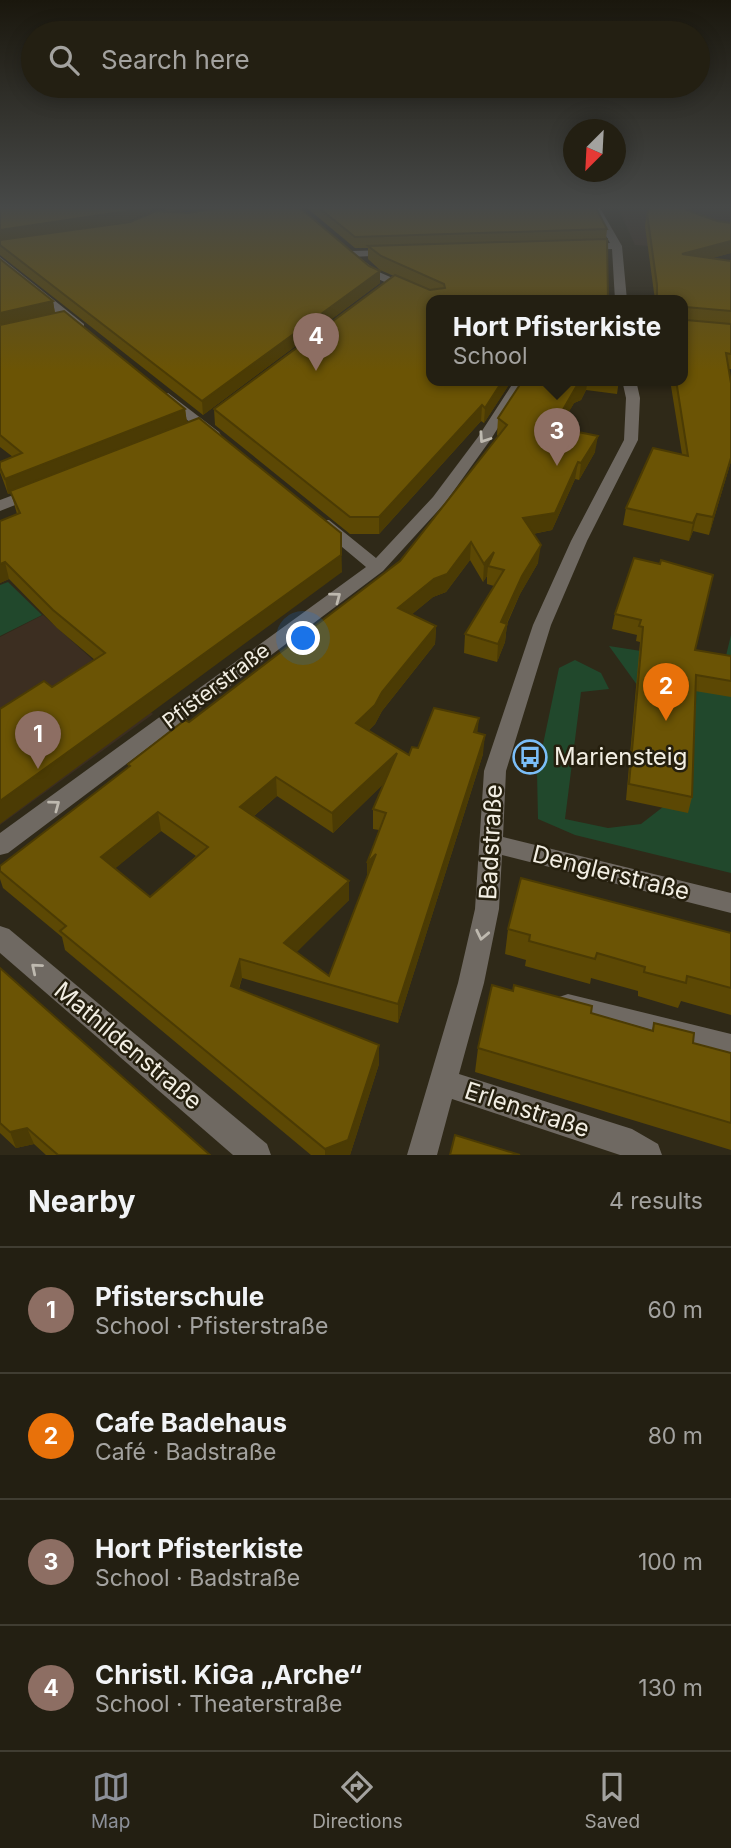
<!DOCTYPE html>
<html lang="en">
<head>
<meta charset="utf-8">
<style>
  :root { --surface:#231f12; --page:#2f2c20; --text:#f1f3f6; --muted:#a3a29f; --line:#403d32; --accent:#8c9099 }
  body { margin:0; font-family:Inter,sans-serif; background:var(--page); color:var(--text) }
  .compass { position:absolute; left:563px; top:119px; width:63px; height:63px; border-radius:50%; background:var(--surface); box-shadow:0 4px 18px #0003; rotate:204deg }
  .you { position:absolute; left:304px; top:639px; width:24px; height:24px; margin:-18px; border:5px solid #fff; border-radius:50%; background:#1a73e8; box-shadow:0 0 0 10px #1a73e833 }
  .badge { display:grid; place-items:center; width:46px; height:46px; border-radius:50%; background:var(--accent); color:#fff; font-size:23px; font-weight:700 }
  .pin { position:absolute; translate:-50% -58px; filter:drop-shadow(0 2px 4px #0008) }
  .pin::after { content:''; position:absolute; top:37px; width:24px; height:21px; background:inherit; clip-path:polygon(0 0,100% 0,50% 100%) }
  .popup { position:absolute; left:426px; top:295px; width:262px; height:91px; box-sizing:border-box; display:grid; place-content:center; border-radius:14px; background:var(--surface); filter:drop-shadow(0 2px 5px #0005); font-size:23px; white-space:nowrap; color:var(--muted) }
  .popup b { font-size:26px; color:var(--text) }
  .popup::after { content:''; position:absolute; left:50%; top:100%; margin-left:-14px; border:14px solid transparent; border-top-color:var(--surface) }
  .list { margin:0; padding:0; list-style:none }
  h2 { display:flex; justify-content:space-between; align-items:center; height:91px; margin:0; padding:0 28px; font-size:30px }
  h2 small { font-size:23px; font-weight:400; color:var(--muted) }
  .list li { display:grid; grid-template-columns:46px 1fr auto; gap:21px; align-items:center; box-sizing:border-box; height:126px; padding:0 28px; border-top:2px solid var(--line) }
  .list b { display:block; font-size:26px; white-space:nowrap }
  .list p { margin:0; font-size:23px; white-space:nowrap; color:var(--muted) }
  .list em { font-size:23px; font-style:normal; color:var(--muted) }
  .icon { flex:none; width:38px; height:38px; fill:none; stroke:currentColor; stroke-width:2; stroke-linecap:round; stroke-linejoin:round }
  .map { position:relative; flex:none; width:731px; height:1155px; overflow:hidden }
  .search { position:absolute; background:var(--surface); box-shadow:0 4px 18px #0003; left:21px; right:21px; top:21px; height:77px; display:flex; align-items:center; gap:18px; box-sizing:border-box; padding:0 24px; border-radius:38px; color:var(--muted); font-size:26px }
  .sheet { height:595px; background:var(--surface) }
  nav { display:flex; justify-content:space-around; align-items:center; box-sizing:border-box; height:98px; border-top:2px solid var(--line); background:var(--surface); font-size:19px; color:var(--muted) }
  nav a { display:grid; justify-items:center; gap:4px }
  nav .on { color:var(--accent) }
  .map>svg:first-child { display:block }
  .education { fill:#3c2e21 }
  .green { fill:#21482c }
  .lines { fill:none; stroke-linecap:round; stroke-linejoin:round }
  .minor { fill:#6f6962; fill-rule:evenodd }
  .wall { fill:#5c4804; fill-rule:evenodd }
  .shaded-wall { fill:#4b3b04 }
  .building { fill:#6b5405; stroke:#4b3b04; stroke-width:2; fill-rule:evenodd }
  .oneway { stroke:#beb9af }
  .labels { text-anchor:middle; stroke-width:5; stroke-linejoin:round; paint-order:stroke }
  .street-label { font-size:21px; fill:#f2eee3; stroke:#251f0e }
  .near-poi-label { font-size:24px; fill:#f2eee3; stroke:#251f0e; text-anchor:start }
  .near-street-label { font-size:24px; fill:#f2eee3; stroke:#251f0e }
</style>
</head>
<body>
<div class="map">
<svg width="731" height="1155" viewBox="0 0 731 1155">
  <rect width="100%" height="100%" fill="#2f2918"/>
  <g class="education">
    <path d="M618,208H731V252L635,245Z"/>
    <path d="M43,615L153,714L0,825V637Z"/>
  </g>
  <g class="green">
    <path d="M8,582L42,615L0,636V585Z"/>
    <path d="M731,635V873L575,835L538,819L537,773L559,668L575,660L601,673L609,689L581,692L565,819L608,828L641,824L672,800L640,689L609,646L724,664Z"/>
  </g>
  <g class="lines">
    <g class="minor">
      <path d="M590,208H600L622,246L627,300H615L612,249L585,250L580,247L585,244L610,243Z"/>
      <path d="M389,250L393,251V255L351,257L346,254L351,251Z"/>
      <path d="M0,257L84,324V330H76L0,265Z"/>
      <path d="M361,259L379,272L442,300H431V302L371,276L356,262Z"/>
      <path d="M515,380H528L491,439L445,503L383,571L8,853L0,855V833L366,567L317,526L315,523L317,520H329L376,558L433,497L478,437Z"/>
      <path d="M622,380H636L640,398L638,440L587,541L551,625L506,771L503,837L731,893V913L502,855L499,909L484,983L459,1074L632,1129L658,1144L662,1155H620L452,1099L437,1155H407L458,983L475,909L484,771L533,625L571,541L624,440L626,398Z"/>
      <path d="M168,393L219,432L221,435L219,438H209L163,400L161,397Z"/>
      <path d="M32,488L40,493L38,496L0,511V500Z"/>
      <path d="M0,926L9,929L267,1144L271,1155H233L0,953Z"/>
      <path d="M568,994L731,1034V1060L559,1015L555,1006L559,997Z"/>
    </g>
  </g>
  <g class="wall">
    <path d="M0,208L150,212L128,221L369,266L380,271V283L203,415L0,255Z"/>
    <path d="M165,208H217L175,211H166Z"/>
    <path d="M307,208H596L607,229L606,239L431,380H512L484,423L481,421L379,534H350L215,425L214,409L394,276L380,270L368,259V248H355Z"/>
    <path d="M651,208H689V211L731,253L712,258L731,261V369H729L731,461L709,535L693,531L689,541L623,525L626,508L682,454L670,380H683V300H655L645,226L647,213Z"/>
    <path d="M0,259L53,301L55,313L185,409L187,423L342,572L52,687L95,660L57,628L9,579L0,583V521L17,514L11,493L8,494L0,472V462L13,457L0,447Z"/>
    <path d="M523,380H619L617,394L586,390L581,400L574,403L559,428L595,452L579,480L575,479L552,530L533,534L538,563L520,594L507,624L505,642L497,662L464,653L465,634L494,586L487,584V576L483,582L470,560L446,592L433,597L412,614L436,626L435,644L382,711L375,724L368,731L409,755L418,748L478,733L483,754L398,1023L242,978L239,989L379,1045V1064L350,1155H311L65,950L62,937L3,888L0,879V866L129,768L128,764L189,722L400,561L498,436L497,435L498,418ZM384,783L373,809V829L379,830L367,863V878L329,976L296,952L349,900V881L254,816L277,796L333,833ZM161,831L196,856L150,897L115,868Z"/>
    <path d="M634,558L695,650L731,656V697L695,691L692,797L688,813L626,800L640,642L636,641L637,635L612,629L615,614Z"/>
    <path d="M508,929L731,933V1015L681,1001L678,1008L638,996V991L591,978L590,984L525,966L526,960L505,954Z"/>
    <path d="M0,968L210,1155H46L34,1144L16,1148L0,1133Z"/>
    <path d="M513,991L652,1030L654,1023L693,1043L731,1053V1150L475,1072L478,1048Z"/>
  </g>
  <g class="shaded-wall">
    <path d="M134,208H152L150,212L128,221L0,241V230Z"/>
    <path d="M174,208H217L175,211Z"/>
    <path d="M731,241V253L679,267L682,254Z"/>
    <path d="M380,271V283L203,415L202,401Z"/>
    <path d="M53,301L55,314L0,326V313Z"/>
    <path d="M503,380H512L484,423L485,408Z"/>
    <path d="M585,380H588L586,390L581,400L574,403L551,443L553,427L576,387Z"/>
    <path d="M482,405L481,421L379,534V517Z"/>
    <path d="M185,409L187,423L8,494L5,479Z"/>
    <path d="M598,436L595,452L579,480L581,463Z"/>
    <path d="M731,458V461L709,535L713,517Z"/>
    <path d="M578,462L575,479L552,530L521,536L523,518Z"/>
    <path d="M697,514L693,531L689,541L693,523Z"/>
    <path d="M341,533L342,572L0,824V801Z"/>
    <path d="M471,542L470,560L446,592L433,597L398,626V608Z"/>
    <path d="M541,545L538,563L520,594L499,640L501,622L522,576Z"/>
    <path d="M494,552L488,566L487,576L483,582L484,564Z"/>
    <path d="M5,562L9,579L0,583V564Z"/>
    <path d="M507,624L505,642L497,662L498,644Z"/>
    <path d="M436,626L435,644L382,711L375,724L356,742V723Z"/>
    <path d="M479,718L477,737L474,732Z"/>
    <path d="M485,735L483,754L398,1023V1004Z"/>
    <path d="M397,753L396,772L333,833L332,813Z"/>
    <path d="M276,777L277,796L242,826L240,807Z"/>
    <path d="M158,812L161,831L106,876L101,857Z"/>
    <path d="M376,854L367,882V863Z"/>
    <path d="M349,881V900L286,963L284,943Z"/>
    <path d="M240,959L242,978L233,1005L231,986Z"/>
    <path d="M379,1045V1064L350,1155H325V1149Z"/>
    <path d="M27,1128L34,1144L16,1148L10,1132Z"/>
  </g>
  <g class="building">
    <path d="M0,208H134L127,211L0,230Z"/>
    <path d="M218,208H300L369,266L380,271L202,401L0,245V240L130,222L156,211L188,213Z"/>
    <path d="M319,208H596L607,229L355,237Z"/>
    <path d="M651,208H689L687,210L717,221L731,223V241L682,254L731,261V311L686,307L683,318L686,320L731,324V354L726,353L731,383V458L713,517L697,514L693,523L626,508L653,448L688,456L676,380H683V300H657V285L647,213Z"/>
    <path d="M607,239L608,300H431V380H503L485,408L482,405L379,517H350L214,409L395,275L430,290L445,288L444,284L381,256L368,246Z"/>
    <path d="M0,259L53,301L0,313Z"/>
    <path d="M64,311L185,409L5,479L0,468V462L22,453L0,435V325Z"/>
    <path d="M523,380H585L583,384L576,387L553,427L598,436L581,463L578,462L555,513L523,518L541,545L522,576L501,622L507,624L498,644L465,634L504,570L488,566L494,552L484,564L471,542L447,574L434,579L398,608L436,626L382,692L375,705L356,723L409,755L412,747L418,748L434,708L479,718L474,732L485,735L398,1004L240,959L231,986L379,1045L348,1140L325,1149L60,931L66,926L0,871V866L130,766L128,764L185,720L189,722L400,561L507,425L498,418ZM397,753L373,809L386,813L367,863L376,854L329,976L284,943L349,881L240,807L276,777L332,813ZM158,812L208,847L150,897L101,857Z"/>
    <path d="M199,418L341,533V555L0,801V709L44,681L52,687L105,653L53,610L5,562L0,564V521L20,513L10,491Z"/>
    <path d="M634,558L660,564L661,560L713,575L695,650L731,656V681L696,675L692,797L629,784L643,627L639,626L641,620L615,614Z"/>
    <path d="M521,878L731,933V988L687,976L686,983L644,972L645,967L597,953L595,959L529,941L530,935L508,929Z"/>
    <path d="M0,968L210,1155H58L27,1128L10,1132L0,1123Z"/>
    <path d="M492,985L513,991L514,985L592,1006L591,1013L653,1031L654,1023L694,1033L693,1043L731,1053V1123L478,1048Z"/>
    <path d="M455,1135L520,1155H450Z"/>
  </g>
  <defs><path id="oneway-chevron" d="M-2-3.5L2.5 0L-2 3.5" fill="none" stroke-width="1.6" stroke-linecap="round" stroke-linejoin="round" transform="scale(1.75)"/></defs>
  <g class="oneway">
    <use href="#oneway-chevron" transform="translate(484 438) rotate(124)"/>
    <use href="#oneway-chevron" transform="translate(336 597) rotate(-37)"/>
    <use href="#oneway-chevron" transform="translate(55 805) rotate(-37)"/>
    <use href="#oneway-chevron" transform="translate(482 935) rotate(102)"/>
    <use href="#oneway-chevron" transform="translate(36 968) rotate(-140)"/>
  </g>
  <linearGradient id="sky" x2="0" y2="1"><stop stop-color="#1a170d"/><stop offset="0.56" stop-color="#474948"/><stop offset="1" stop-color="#474948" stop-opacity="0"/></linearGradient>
  <rect width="731" height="370" fill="url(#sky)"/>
  <defs>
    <symbol id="bus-ring" viewBox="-11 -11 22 22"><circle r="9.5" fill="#251f0e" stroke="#7bbef8" stroke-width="1.5"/><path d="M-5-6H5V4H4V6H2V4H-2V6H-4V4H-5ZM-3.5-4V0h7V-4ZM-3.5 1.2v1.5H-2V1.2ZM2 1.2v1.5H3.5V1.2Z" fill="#7bbef8"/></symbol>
  </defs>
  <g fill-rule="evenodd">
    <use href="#bus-ring" x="511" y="738" width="38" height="38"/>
  </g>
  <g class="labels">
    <g class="street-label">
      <text transform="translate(216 686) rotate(-37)" y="7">Pfisterstraße</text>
    </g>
    <g class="near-poi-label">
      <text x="554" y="765">Mariensteig</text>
    </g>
    <g class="near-street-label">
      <text transform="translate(491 842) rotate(-87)" y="8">Badstraße</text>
      <text transform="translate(611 873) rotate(14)" y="8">Denglerstraße</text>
      <text transform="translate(128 1046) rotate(40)" y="8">Mathildenstraße</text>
      <text transform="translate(527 1110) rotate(18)" y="8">Erlenstraße</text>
    </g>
  </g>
</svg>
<svg class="compass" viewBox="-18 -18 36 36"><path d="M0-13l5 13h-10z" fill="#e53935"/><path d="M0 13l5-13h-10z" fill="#a3a29f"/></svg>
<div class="you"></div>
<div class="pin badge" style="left:38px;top:769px;background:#8d6e63">1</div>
<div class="pin badge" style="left:666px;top:721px;background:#e8710a">2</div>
<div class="pin badge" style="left:557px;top:466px;background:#8d6e63">3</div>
<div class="popup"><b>Hort Pfisterkiste</b>School</div>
<div class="pin badge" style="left:316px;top:371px;background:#8d6e63">4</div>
<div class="search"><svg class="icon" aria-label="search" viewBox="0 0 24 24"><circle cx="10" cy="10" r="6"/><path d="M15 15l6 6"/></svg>Search here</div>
</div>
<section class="sheet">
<h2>Nearby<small>4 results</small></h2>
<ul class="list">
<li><span class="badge" style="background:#8d6e63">1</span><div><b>Pfisterschule</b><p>School · Pfisterstraße</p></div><em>60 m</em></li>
<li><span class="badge" style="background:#e8710a">2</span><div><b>Cafe Badehaus</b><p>Café · Badstraße</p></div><em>80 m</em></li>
<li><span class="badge" style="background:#8d6e63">3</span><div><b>Hort Pfisterkiste</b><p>School · Badstraße</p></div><em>100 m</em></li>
<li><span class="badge" style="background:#8d6e63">4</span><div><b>Christl. KiGa „Arche“</b><p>School · Theaterstraße</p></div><em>130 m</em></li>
</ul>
</section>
<nav>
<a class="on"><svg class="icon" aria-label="map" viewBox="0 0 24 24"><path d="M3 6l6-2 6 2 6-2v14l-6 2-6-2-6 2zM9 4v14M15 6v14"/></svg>Map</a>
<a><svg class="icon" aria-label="directions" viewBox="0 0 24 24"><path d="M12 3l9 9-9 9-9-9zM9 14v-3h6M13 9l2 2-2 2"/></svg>Directions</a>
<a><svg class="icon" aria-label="saved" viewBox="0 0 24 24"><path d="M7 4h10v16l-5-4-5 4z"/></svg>Saved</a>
</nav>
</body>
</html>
